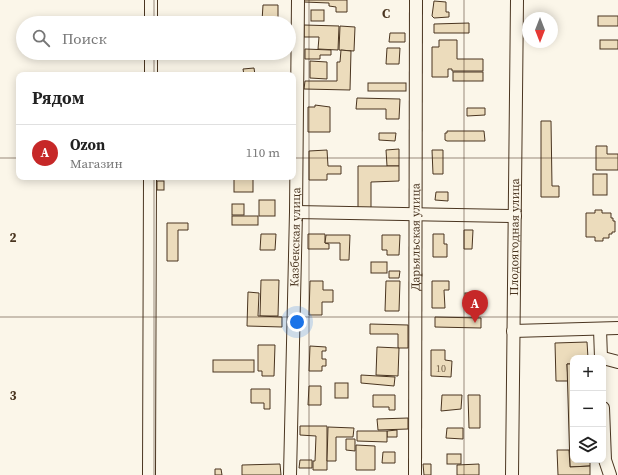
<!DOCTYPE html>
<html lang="ru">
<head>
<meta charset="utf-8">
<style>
  :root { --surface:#fff; --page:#f2f2f2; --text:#222; --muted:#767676; --line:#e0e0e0; --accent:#c62828 }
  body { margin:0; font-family:"Source Serif 4",serif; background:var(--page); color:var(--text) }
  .controls { position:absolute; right:12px; bottom:12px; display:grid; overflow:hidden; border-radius:8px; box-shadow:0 2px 10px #0003 }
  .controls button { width:36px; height:36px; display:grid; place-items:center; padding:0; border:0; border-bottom:1px solid var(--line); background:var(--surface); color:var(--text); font:20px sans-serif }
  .compass { position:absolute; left:522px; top:12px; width:36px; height:36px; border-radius:50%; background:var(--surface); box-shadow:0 2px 10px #0003; rotate:180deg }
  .you { position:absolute; left:297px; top:322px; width:14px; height:14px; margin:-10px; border:3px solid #fff; border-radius:50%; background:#1a73e8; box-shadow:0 0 0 6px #1a73e833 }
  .badge { display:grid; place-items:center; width:26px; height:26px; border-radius:50%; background:var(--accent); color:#fff; font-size:13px; font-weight:700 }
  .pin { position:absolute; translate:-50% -33px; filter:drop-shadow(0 1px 2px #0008) }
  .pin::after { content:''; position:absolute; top:21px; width:14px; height:12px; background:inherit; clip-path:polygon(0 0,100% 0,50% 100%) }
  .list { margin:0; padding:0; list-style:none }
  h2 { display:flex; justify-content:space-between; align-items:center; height:52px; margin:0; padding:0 16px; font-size:17px }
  h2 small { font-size:13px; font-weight:400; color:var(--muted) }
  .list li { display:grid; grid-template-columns:26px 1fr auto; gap:12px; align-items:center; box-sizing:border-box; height:56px; padding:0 16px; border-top:1px solid var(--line) }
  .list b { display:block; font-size:15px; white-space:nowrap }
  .list p { margin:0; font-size:13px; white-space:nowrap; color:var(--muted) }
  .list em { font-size:13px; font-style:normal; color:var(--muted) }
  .icon { flex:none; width:22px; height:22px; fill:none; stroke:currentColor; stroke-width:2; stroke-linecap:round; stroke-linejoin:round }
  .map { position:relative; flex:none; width:618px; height:475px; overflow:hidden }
  .search { position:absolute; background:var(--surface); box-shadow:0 2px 10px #0003; left:16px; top:16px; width:280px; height:44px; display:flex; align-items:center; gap:10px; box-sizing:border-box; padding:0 14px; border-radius:22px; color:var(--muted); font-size:15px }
  .panel { position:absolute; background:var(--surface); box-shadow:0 2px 10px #0003; left:16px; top:72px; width:280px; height:108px; border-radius:8px }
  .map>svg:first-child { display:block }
  .building { fill:#ecdcbc; stroke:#4a3520 }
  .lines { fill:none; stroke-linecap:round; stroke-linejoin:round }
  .minor-casing { stroke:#4a3520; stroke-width:14 }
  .minor { stroke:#fbf6e9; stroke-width:12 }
  .grid { fill:none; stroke:#4a3520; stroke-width:1; stroke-opacity:0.55 }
  .labels { text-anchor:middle; stroke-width:3; stroke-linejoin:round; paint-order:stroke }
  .number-label { font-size:10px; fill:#725f47 }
  .street-label { font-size:12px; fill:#4a3520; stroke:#fbf6e9 }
  .grid-label { font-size:13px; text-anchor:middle; font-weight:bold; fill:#4a3520; stroke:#fbf6e9; stroke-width:3; stroke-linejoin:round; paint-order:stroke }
</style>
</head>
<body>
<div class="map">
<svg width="618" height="475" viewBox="0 0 618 475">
  <rect width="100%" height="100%" fill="#fbf6e9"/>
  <g class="building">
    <path d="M304,0H347V12H336V7L329,6V3L304,2Z"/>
    <path d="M434,1L446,2V12H449V17L434,18L432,16Z"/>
    <path d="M263,5H278V21H262Z"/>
    <rect x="311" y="10" width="13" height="11"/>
    <rect x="598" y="16" width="20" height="10"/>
    <path d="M469,23V33H434V24Z"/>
    <path d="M304,25L339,26L338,50L318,49L319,37H304Z"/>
    <path d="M340,26L355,27L354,51L339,50Z"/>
    <path d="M390,33H405V42H389Z"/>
    <path d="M439,40H457V59H483V71H452V69H448V77H432V47H439Z"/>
    <rect x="600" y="40" width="18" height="9"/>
    <path d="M387,48H400L399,64H386Z"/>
    <path d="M305,49L331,50V55H320V59H305Z"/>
    <path d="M341,50L351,51L350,90L304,89L305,81H337V62H340Z"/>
    <path d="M310,61L327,62V79L310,78Z"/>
    <path d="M254,68L255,75H244L243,69Z"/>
    <rect x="453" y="72" width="30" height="9"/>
    <rect x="368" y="83" width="38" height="8"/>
    <path d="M357,98L400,99L399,119H386V109H356Z"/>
    <path d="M315,105L330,107V132H308V107H315Z"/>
    <path d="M467,108H485V115L467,116Z"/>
    <path d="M541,121H551L552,186H559V197H541Z"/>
    <path d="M447,131H484L485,141H447L445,140V133H447Z"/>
    <path d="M379,133H396L395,141L379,140Z"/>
    <path d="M596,146H607V154H618V170H596Z"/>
    <path d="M399,149V166H387L386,150Z"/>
    <path d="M327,150L328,166H341V174H327V180H309V151Z"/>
    <path d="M432,150H443V174H433Z"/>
    <path d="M358,166H399V181L371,182V208H358Z"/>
    <rect x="593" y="174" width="14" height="21"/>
    <rect x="234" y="177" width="19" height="15"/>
    <rect x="157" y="181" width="7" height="9"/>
    <path d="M436,192H448V201L435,200Z"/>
    <rect x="259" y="200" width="16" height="16"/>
    <rect x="232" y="204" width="12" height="11"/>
    <path d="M595,210H602V213H611V218H613V221H615V232H612V234H609V238H603V241H595V237H586V213H595Z"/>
    <rect x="232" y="216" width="26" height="9"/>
    <path d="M167,223H188V230H178V261H167Z"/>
    <path d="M464,230H473L472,249H464Z"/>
    <path d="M261,234H276L275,250H260Z"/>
    <path d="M308,234H325V243L329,244V249H308Z"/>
    <path d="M433,234H444V244H447V257H433Z"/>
    <path d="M326,235H350L349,260H340V243H325Z"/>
    <path d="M382,235H400L399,255H387V250H382Z"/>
    <rect x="371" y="262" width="16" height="11"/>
    <path d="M389,271H400L399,278H389Z"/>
    <path d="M261,280H279L278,316H260Z"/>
    <path d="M310,281H323V290H333V302H322V315H309Z"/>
    <path d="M386,281H400L399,311H385Z"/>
    <path d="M432,281H449V290H444L445,308H432Z"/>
    <path d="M248,292L259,293L258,316L282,317V327L247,326Z"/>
    <rect x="465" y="293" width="16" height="12"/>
    <path d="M435,317L481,318V328L435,327Z"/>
    <path d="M370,324L408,325V348H398V334H370Z"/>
    <path d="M587,342L588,358H573V364H567L568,381H556L555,343Z"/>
    <path d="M258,345H275L274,376H262V371H258Z"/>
    <path d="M310,346L326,347V351H322V359H326V366H322V371H309Z"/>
    <path d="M377,347L399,348L398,376L376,375Z"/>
    <path d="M431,350H445V360L452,361L451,377L431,376Z"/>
    <rect x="213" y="360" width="41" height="12"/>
    <path d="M567,364H573V460H590V466L570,467Z"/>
    <path d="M361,375L395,377L394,386L361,383Z"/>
    <rect x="335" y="383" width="13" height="15"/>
    <path d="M309,386H321V405H308Z"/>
    <path d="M251,389H270V409H264V403H251Z"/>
    <path d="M373,395H395V410H389V407H373Z"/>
    <path d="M442,395H462L461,409L441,411Z"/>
    <path d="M468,395H480V428H469Z"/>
    <path d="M408,418V429L378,430L377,419Z"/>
    <path d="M300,426H327V470H313V461H315L316,436L300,435Z"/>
    <path d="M328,427L354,428L353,437H336V461H327Z"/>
    <path d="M447,428H463V439L446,438Z"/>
    <path d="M397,430V437H387V431Z"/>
    <path d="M357,431H387V442L357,441Z"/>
    <path d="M346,439H355V451L346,450Z"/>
    <path d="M356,445L375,446V470H356Z"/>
    <path d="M557,450H569L570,467L590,466V475H558Z"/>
    <path d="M383,452H395V463H382Z"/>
    <rect x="447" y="454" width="14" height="10"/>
    <path d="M300,460H312V468H299Z"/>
    <path d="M280,464L281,475H242V465Z"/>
    <path d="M423,464H431V475H424Z"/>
    <path d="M479,464V475H457V465Z"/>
    <path d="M215,469H221L222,475H215Z"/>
  </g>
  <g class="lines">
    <defs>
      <g id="minor">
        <path d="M151,23V0"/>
        <path d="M151,75V53"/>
        <path d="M296,212L515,216"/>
        <path d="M600,329L601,358"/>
        <path d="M513,331L618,328"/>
        <path d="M603,358L618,362"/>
        <path d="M603,408L605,460L610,475"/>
        <path d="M149,475L150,177"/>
        <path id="s1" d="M290,475L296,212L298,0"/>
        <path id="s2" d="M415,475L416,0"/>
        <path id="s3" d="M512,475L517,0"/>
      </g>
    </defs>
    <use href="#minor" class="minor-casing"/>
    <use href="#minor" class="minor"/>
  </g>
  <path class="grid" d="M154,0V23M309,0V475M464,0V475M154,53V75M0,158H19M293,158H618M154,177V475M0,317H618"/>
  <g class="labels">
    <g class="number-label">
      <text x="441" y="372">10</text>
    </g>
    <g class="street-label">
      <text dy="4" stroke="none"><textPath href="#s3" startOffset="238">Плодоягодная улица</textPath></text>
      <text dy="4" stroke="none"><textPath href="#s1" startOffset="238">Казбекская улица</textPath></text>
      <text dy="4" stroke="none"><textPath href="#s2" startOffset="238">Дарьяльская улица</textPath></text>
    </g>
  </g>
  <g class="grid-label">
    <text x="386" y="18">C</text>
    <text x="13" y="242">2</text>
    <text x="13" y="400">3</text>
  </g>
</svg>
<div class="controls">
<button>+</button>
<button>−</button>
<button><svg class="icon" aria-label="layers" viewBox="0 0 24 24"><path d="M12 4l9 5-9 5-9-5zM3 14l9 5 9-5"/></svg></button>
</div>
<svg class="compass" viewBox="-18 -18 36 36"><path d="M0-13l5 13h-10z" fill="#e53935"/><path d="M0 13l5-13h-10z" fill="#767676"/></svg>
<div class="you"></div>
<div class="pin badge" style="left:475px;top:323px">A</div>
<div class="search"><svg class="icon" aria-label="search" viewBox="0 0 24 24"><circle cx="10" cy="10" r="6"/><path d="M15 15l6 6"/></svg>Поиск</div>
<section class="panel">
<h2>Рядом<small></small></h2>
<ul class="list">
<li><span class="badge">A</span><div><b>Ozon</b><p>Магазин</p></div><em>110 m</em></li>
</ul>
</section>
</div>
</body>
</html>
